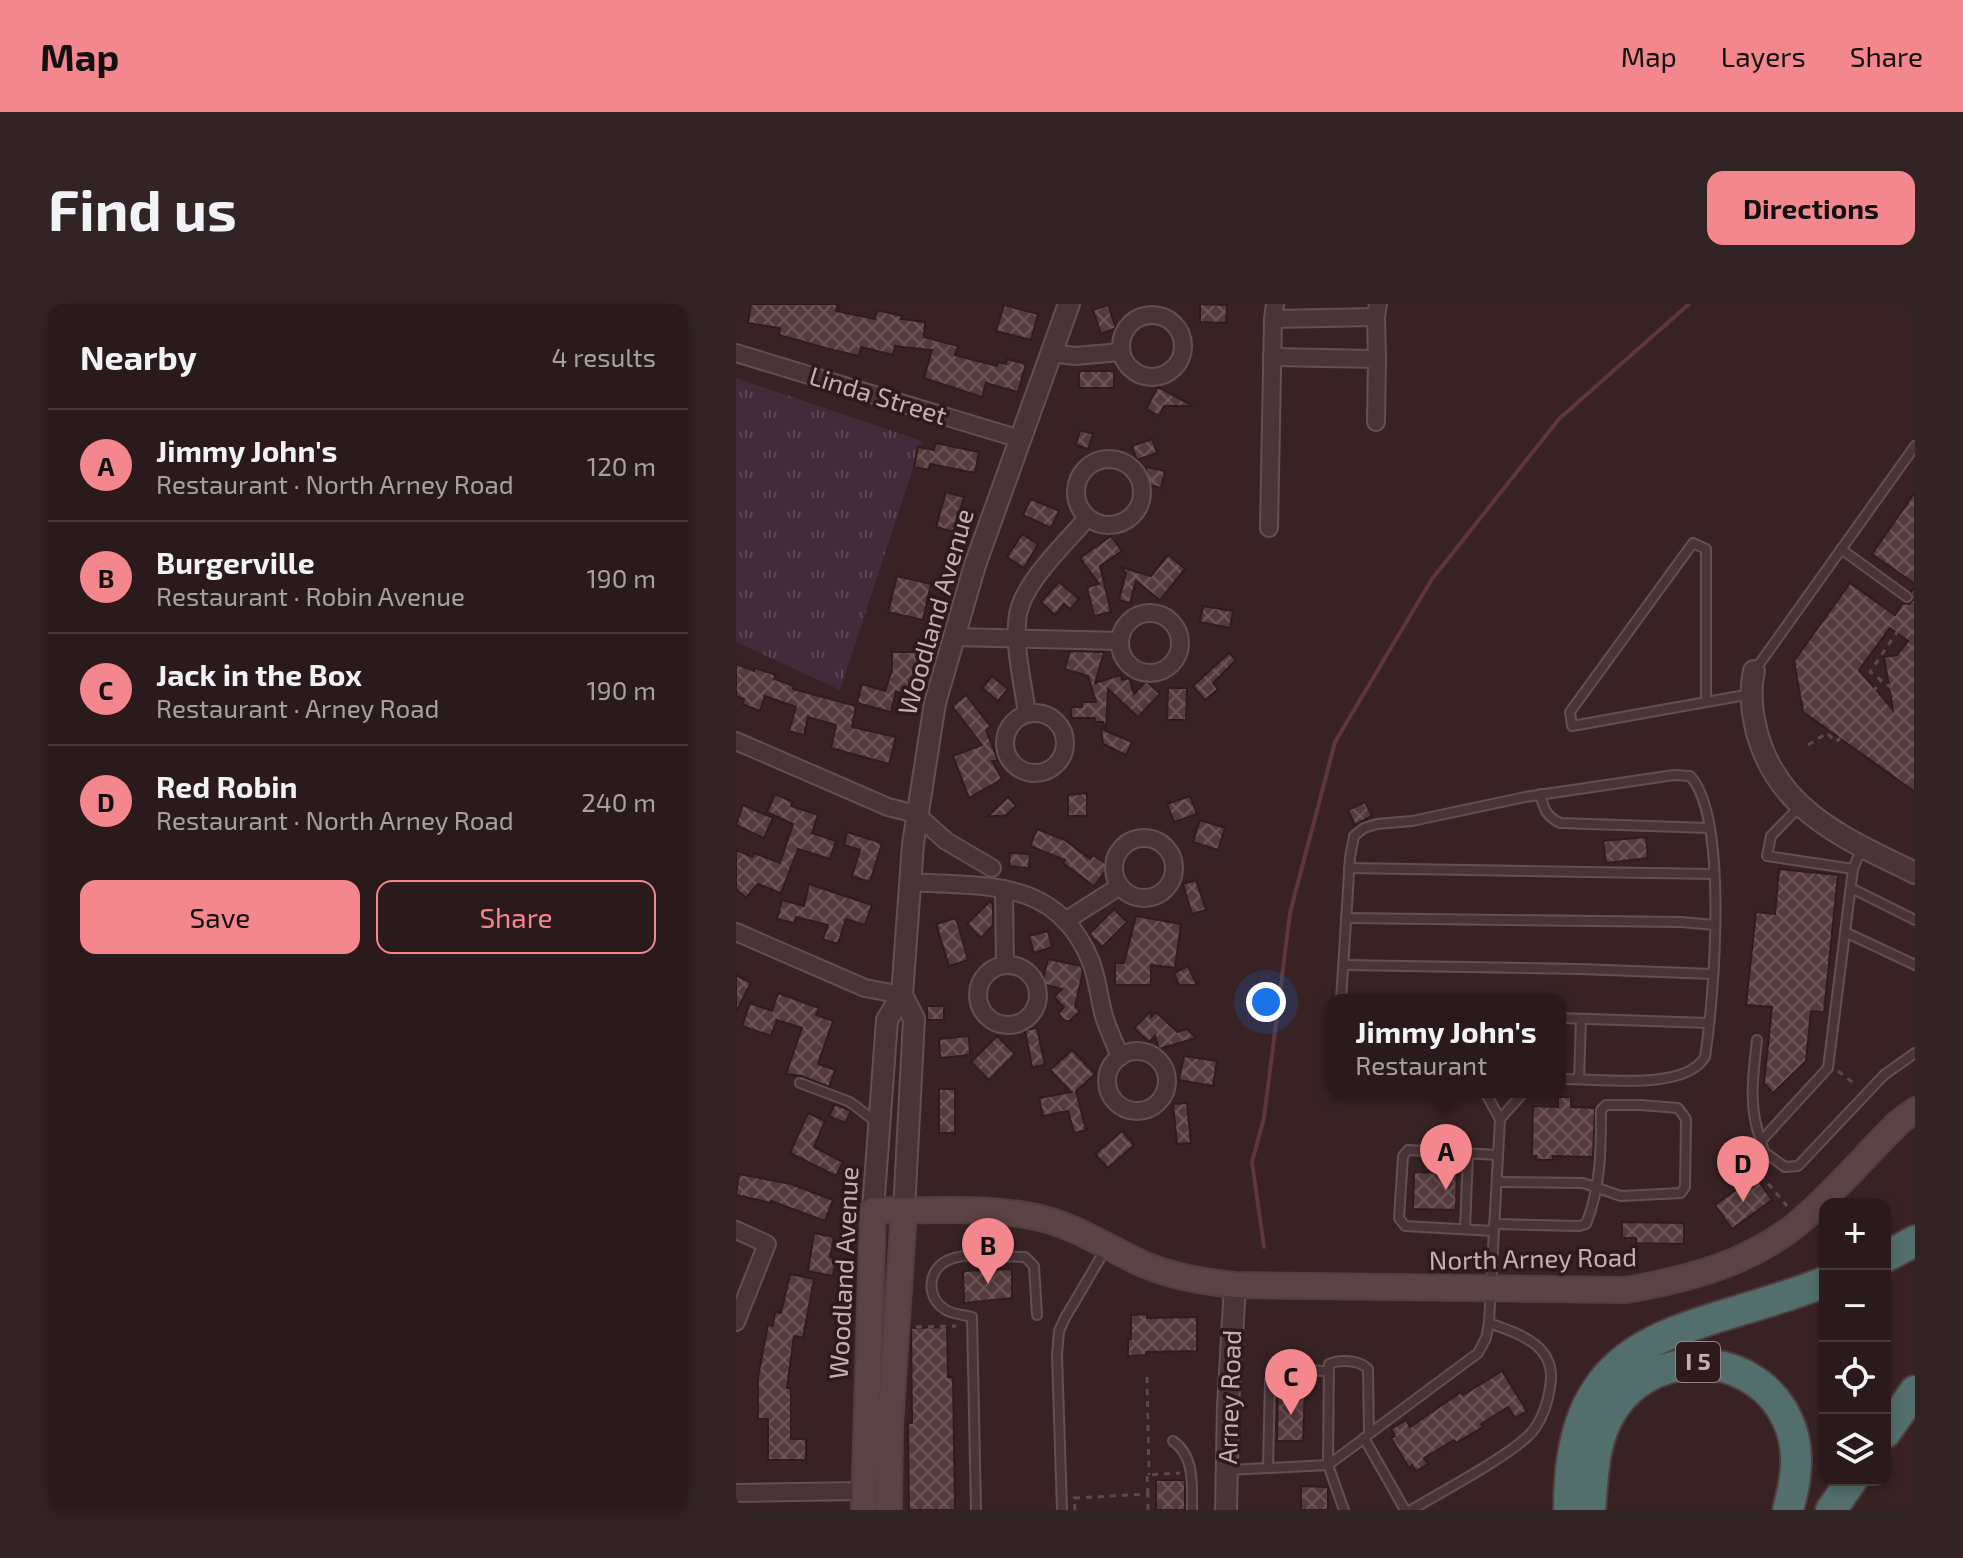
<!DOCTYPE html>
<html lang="en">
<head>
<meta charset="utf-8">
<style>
  :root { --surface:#2a1a1b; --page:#322324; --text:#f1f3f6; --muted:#a5a1a3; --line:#46383a; --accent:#f4868d }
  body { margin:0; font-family:"Exo 2",sans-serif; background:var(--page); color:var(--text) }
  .controls { position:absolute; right:24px; bottom:24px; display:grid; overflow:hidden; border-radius:16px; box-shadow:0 4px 12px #0003 }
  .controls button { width:72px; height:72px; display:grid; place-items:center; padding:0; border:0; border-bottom:2px solid var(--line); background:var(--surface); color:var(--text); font:40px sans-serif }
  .you { position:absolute; left:530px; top:698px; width:28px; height:28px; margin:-20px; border:6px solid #fff; border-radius:50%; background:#1a73e8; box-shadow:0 0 0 12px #1a73e833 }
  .badge { display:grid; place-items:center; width:52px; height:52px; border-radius:50%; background:var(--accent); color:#111; font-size:26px; font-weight:700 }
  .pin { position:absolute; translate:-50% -66px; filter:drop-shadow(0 2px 4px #0008) }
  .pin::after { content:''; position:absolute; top:42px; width:28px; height:24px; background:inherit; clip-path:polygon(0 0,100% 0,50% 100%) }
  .popup { position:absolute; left:590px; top:690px; width:240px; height:104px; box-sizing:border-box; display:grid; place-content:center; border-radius:16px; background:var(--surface); filter:drop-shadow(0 2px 6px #0005); font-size:26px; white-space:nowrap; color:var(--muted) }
  .popup b { font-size:30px; color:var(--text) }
  .popup::after { content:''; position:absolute; left:50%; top:100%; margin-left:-16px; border:16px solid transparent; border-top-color:var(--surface) }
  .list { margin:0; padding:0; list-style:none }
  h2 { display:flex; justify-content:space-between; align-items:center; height:104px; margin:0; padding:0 32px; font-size:34px }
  h2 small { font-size:26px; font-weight:400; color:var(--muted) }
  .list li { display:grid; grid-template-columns:52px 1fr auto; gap:24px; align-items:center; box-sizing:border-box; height:112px; padding:0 32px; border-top:2px solid var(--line) }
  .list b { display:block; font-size:30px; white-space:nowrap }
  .list p { margin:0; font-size:26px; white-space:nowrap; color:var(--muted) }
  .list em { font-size:26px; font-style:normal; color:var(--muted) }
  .actions { display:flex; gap:16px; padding:24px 32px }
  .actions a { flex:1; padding:18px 0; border:2px solid var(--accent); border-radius:16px; text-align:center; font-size:28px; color:var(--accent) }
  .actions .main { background:var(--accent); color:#111 }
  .icon { flex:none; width:44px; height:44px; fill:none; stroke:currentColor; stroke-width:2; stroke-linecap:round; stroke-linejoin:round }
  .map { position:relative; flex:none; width:1179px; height:1206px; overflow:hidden; border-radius:16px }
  header { display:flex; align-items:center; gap:48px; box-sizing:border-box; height:112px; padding:0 40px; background:var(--accent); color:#111 }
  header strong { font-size:38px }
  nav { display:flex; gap:44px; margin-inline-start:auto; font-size:28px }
  .intro { display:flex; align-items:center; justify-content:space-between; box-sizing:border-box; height:192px; padding:0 48px }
  h1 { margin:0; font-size:56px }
  .button { padding:20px 36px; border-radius:16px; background:var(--accent); color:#111; font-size:28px; font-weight:700 }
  main { display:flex; gap:48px; padding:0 48px }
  aside { flex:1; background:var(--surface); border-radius:16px; box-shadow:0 4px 12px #0003 }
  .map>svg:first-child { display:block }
  .park { fill:url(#park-tufts) }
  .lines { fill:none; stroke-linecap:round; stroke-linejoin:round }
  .stream { stroke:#5f3639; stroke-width:4 }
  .building { fill:url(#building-cross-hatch); stroke:#2f1d1e; stroke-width:2; fill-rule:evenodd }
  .service-casing { stroke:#645051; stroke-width:12 }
  .minor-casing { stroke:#645051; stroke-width:20 }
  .tertiary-casing { stroke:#645051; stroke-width:24 }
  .secondary-casing { stroke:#523f40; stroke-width:28 }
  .motorway-casing { stroke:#503d3e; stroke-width:34 }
  .path { stroke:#5e4853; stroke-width:3; stroke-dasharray:6 6; stroke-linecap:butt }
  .service { stroke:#493537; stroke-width:8 }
  .minor { stroke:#493537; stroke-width:16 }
  .tertiary { stroke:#493537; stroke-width:20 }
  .secondary { stroke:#5c4345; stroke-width:24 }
  .motorway { stroke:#536f6d; stroke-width:30 }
  .labels { text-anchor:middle; stroke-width:7; stroke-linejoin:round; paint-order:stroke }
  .shield { fill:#2d1b1c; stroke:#978384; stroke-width:2 }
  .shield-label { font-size:24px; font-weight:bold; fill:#c5b0b1 }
  .street-label { font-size:26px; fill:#c5b0b1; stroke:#2d1b1c }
</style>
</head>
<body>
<header>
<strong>Map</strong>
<nav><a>Map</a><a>Layers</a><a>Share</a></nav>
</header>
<div class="intro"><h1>Find us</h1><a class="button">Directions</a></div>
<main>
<aside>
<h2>Nearby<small>4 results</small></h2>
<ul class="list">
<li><span class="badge">A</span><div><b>Jimmy John's</b><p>Restaurant · North Arney Road</p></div><em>120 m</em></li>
<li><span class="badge">B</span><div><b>Burgerville</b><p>Restaurant · Robin Avenue</p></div><em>190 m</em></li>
<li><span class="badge">C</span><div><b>Jack in the Box</b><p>Restaurant · Arney Road</p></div><em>190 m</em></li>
<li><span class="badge">D</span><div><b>Red Robin</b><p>Restaurant · North Arney Road</p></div><em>240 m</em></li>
</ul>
<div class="actions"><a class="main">Save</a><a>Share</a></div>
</aside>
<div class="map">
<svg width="1179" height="1206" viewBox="0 0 1179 1206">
  <defs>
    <pattern id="park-tufts" width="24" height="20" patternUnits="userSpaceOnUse" patternTransform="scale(2)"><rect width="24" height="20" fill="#422c3c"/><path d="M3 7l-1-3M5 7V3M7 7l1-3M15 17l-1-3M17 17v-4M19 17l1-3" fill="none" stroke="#5c4856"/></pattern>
    <pattern id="building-cross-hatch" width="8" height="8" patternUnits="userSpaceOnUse" patternTransform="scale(2)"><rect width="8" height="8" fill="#563b3e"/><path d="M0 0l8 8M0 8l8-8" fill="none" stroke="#6d5558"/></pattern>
  </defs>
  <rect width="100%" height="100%" fill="#382224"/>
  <path class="park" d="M0,74L186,137L104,386L0,338Z"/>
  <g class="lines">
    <path class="stream" d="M528,943L516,858L528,814L554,609L599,438L696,275L823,115L953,0"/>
  </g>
  <g class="building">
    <path d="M15,0H102L100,7L139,15L141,6L166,12L165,15L189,18L188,33L222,42L219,51L261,62L262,58L270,60L271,55L290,60L282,88L250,79L246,93L188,74L196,46L159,42L157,51L125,43L123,52L97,46L43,31L44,24L12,19Z"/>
    <path d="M464,0L491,1L490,19L464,18Z"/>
    <path d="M268,1L302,10L295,36L260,27Z"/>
    <path d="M372,1L380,24L365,30L357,6Z"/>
    <rect x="343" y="67" width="35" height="17"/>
    <path d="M422,83L457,102H428L423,112L410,105Z"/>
    <path d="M344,126L357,130L352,145L340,141Z"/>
    <path d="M416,135L421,149L401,156L396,142Z"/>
    <path d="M199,139L243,148L239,169L194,160L193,166L178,163L182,143L198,146Z"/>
    <path d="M411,163L429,167L425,184L407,179Z"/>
    <path d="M210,188L228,193L218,228L200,223Z"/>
    <path d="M1179,188V280L1136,250Z"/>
    <path d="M295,195L323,207L315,224L287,211Z"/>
    <path d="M286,230L302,240L288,264L271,253Z"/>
    <path d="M375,232L386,247L364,262L375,308L358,312L351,283L363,280L344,254Z"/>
    <path d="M432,251L449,265L424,296L400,277L394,299L383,296L390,269L384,263L415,272Z"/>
    <path d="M161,272L195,280L187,316L152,308Z"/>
    <path d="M323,278L343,295L334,305L328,300L319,311L305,298Z"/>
    <path d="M1114,279L1159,311L1167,299L1173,300L1177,296L1175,288L1179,283V488L1067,408L1058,357ZM1154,324L1172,337L1161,351L1148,353L1157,406L1123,366Z"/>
    <path d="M467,302L497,307L494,324L464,318Z"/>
    <path d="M334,347L368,348L359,379L385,371L386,376L393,374L398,390L410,377L424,390L402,413L372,385L370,427L396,438L390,451L367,440L365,425L369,426L367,418H358L359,414H335V403H346V398H360L352,372L329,365Z"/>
    <path d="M156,348H185V364H180L170,391L160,387L155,408L121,399L126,380L149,387L156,366Z"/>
    <path d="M493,349L500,356L477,379L482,385L469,396L457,382Z"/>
    <path d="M0,360L18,367L19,364L40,371L38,375L58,382L57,385L120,402L116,423L160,433L153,460L95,444L100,421L72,413L68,431L53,427L60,403L29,392L24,407L6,400L8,395L0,392Z"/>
    <path d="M256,372L272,385L262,397L246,384Z"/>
    <path d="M432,384H451L450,416H431Z"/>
    <path d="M230,391L255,423L250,426L262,457H256L266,475L233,494L217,452L246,441L216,402Z"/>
    <path d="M351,489V512H332V491Z"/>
    <path d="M39,490L57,498L55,502L82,511L76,529L100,537L94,555L62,545L45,589L22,580L10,594L0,585V546L16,553L18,549L44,559L57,520L31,508Z"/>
    <path d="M454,492L461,510L438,518L431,500Z"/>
    <path d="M272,493L280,502L269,512H252Z"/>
    <path d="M629,498L636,512L619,521L612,506Z"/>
    <path d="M7,501L37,514L28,534L0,521Z"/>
    <path d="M464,516L489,524L482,546L457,538Z"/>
    <path d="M301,525L329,536L354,555L357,551L373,562L358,582L327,559L329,556L294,542Z"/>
    <path d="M111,528L146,539L134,578L116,572L124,546L108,541Z"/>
    <path d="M910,533L912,554L870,559L867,537Z"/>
    <path d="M274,549L294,550L293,564L273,562Z"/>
    <path d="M1043,565L1102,571L1088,708L1075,707L1070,757L1037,789L1028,779L1036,703L1010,701L1020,608L1039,610Z"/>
    <path d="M460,576L470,606L456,610L447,580Z"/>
    <path d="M73,580L136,601L129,621L110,615L102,640L87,635L92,621L60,613L58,619L41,615L46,596L68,602Z"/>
    <path d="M254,597L257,600V621L245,634L231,620Z"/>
    <path d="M378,605L391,618L366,643L353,630Z"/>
    <path d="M400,612L445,620L439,664L415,661V681H379V659H388Z"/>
    <path d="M220,614L232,656L213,662L200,620Z"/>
    <path d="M312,627L316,643L298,649L293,632Z"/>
    <path d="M312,655L345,662L347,668L339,702L344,707L334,717H329L322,710L328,703L318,693L326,685L306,680Z"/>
    <path d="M452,662L461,681H443L438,669Z"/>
    <path d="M0,671L15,679L0,708Z"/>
    <path d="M42,689L83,704L80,711L97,717L82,760L99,766L93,783L66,772L50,770L66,724L41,716L35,732L6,722L14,699L36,707Z"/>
    <rect x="191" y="702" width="17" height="14"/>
    <path d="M415,707V713L420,708L441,728L451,725L460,734L423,745L419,732L413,738L398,724Z"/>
    <path d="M301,724L309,761L296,763L289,726Z"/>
    <path d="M233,732L234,751L204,754L203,735Z"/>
    <path d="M261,732L279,750L253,776L235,758Z"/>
    <path d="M336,746L359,770L340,787L350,826L338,829L332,807L307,812L303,794L335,788L314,766Z"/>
    <path d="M448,752L481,757L477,782L443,776Z"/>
    <rect x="203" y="785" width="16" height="44"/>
    <path d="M822,793H835V803L859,804L857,853L817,852V856H800V852H796L797,802L822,803Z"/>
    <path d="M451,799L455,839L441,840L437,800Z"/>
    <path d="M99,800L115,807L109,819L93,812Z"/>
    <path d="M72,809L89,817L78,843L107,858L100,872L54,849Z"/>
    <path d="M386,827L398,841L372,864L359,850Z"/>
    <path d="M708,860H721L720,906L677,905L678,868L708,869Z"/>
    <path d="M3,870L55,880L97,896L89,917L35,897V899L0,891Z"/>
    <path d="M1019,872L1036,896L996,925L979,901Z"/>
    <path d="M886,918L948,919V940L900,939V934H886Z"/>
    <path d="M78,929L98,933L94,953L100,954L97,972L72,967Z"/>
    <path d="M276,965V994L228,999L227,967Z"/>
    <path d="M54,970L78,975L67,1034L58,1032L51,1084H55V1135H70V1156H32V1115H22V1073L32,1021L37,1022L39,1008L45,1009Z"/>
    <path d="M411,1010V1014L461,1013V1047L410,1048V1051L392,1052V1035H395V1011Z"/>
    <path d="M211,1023L212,1073H217L219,1206H173L172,1119H176L175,1024Z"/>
    <path d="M766,1067L791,1107L779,1114L772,1103L745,1120L747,1123L720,1139L718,1136L688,1154L692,1160L680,1167L676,1161L673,1164L655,1134L659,1132L655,1125L670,1116L674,1123L725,1088L727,1091Z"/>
    <path d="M542,1085H569L567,1137H541Z"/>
    <rect x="420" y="1176" width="29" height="30"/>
    <path d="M565,1182L592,1183V1206H565Z"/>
  </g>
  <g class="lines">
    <defs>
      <g id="service">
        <path d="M1105,245L1171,293"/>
        <path d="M1019,366L1179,142"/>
        <path d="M970,397V245L957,239L834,408L836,422L1015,390"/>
        <path d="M804,490C808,505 810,512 824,519L973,524"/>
        <path d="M1064,502L1035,532L1031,552L1117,565"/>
        <path d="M1126,543L1117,565L1092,764L1025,837L1028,848L1049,863L1062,862L1148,771L1179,749"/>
        <path d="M613,564L978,570"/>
        <path d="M1115,584L1179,616"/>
        <path d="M610,614L945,618L979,621"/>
        <path d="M1109,628L1179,661"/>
        <path d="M608,661L844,665L977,670"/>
        <path d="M605,696L614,554L618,532L628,524L641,520L676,517L789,493L938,471L954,472C993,513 978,696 969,753C948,788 861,774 824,775"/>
        <path d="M824,714L972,719"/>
        <path d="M1021,736C1017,772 1012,803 1025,837"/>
        <path d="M843,775L845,716"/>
        <path d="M64,779L114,798L143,820"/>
        <path d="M764,815L788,788"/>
        <path d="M758,920L843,922L850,920C865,883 865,845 865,806L870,801H904L942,804L950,815L949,883L945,889L885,892L847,879L761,878"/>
        <path d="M729,925L732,850"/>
        <path d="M757,927L669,922L663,914L667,852L672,846L762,851"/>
        <path d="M628,1134L669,1206"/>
        <path d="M437,1137C459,1152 456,1182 456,1206"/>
        <path d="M592,1161L593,1060C604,1055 624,1056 632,1065L633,1130L742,1049L750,1034L753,1019L764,815L749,788"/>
        <path d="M592,1161L630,1133"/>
        <path d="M532,1164L534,1076C546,1062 574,1067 591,1067"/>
        <path d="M492,1166L592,1161L608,1206"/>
        <path d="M240,1206L236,1013C228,1011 218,1010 212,1007C188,995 191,963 215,955C233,948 269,953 289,953L298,962L301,1011"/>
        <path d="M326,1206L321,1051L323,1027L329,1014L369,946"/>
        <path d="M675,1206C703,1189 784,1147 799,1124C808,1111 812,1098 814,1083C822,1042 784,1030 753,1019"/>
      </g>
      <g id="minor">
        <path d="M539,0L537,15L640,13L642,0"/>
        <circle cx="416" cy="42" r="31"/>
        <path d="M640,13L641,55"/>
        <path d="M0,49L284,135"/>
        <path d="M315,49L339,52L385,48"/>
        <path d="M536,53L641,55L640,118"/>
        <circle cx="373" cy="188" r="33"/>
        <path d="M533,224L537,15"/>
        <circle cx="414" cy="339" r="30"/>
        <path d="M216,333L384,337"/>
        <circle cx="299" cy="439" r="30"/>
        <path d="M291,410C287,378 277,342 282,310C288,278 330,239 351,214"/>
        <path d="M0,437L152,503L180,510L210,537L256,564"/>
        <circle cx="408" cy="564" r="30"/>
        <path d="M173,578C250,583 321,573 355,658C362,676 363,695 368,712C372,726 379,739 384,753"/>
        <path d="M268,585L269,661"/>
        <path d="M329,617L384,582"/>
        <path d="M0,628L129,684L166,691"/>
        <circle cx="272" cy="691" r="30"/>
        <circle cx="401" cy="777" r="30"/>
        <path d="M0,926L31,940L0,1018"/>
        <path d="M0,1189L127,1187"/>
      </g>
      <g id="tertiary">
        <path d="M1018,367C1013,388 1016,409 1021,429C1043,509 1111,535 1179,569"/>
        <path d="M166,691L178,715L168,907"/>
        <path d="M137,906L151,716L166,691L177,540L199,399L239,261L333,0"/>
        <path d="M490,1206L492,1102L499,981"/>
      </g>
      <g id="secondary">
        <path d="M128,1206L137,906C191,908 256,901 308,915C345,925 375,946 409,961C438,973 468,978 499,981L890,986C953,975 1016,959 1066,916C1100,886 1130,851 1162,819L1179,806"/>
        <path d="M153,1206L154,1121L168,907"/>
      </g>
      <g id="motorway">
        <path d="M1149,953L1179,937"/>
        <path d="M1149,1129L1179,1087"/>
        <path d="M833,1206C832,1017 954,1032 1089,978"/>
        <path d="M854,1206C857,1172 857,1135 877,1105C921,1037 1031,1047 1056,1128C1064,1154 1059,1180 1052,1206"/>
        <path d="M1095,1206L1116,1176"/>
      </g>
    </defs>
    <use href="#service" class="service-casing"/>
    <use href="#minor" class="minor-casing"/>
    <use href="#tertiary" class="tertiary-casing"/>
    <use href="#secondary" class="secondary-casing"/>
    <use href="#motorway" class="motorway-casing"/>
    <g class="path">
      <path d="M1156,384L1134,368L1161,328"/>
      <path d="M1137,388L1145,376"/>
      <path d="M1072,441L1091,429L1100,438L1104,434"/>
      <path d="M1102,767L1121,782"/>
      <path d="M1031,861L1024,870L1051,902"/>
      <path d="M180,1023L220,1022"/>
      <path d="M411,1073L413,1171"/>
      <path d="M412,1190L411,1171L444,1169"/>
      <path d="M339,1206L338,1194L412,1190V1206"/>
    </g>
    <use href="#service" class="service"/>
    <use href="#minor" class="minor"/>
    <use href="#tertiary" class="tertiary"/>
    <use href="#secondary" class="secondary"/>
    <use href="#motorway" class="motorway"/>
  </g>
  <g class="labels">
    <rect class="shield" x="940" y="1038" width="44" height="40" rx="6"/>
    <g class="shield-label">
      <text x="962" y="1066">I 5</text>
    </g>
    <g class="street-label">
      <text transform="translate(142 92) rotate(17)" y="9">Linda Street</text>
      <text transform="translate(200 308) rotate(-74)" y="9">Woodland Avenue</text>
      <text transform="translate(797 955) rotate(-1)" y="9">North Arney Road</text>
      <text transform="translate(108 969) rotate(-87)" y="9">Woodland Avenue</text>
      <text transform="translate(494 1093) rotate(-88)" y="9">Arney Road</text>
    </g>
  </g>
</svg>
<div class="controls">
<button>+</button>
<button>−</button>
<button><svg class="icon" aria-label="locate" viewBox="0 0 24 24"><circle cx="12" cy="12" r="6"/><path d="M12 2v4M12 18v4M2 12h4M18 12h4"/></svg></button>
<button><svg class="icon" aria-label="layers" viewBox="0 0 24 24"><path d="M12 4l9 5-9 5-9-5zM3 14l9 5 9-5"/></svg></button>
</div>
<div class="you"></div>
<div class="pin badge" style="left:710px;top:886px">A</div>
<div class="popup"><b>Jimmy John's</b>Restaurant</div>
<div class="pin badge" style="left:252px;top:980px">B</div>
<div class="pin badge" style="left:555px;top:1111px">C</div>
<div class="pin badge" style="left:1007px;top:898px">D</div>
</div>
</main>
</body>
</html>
